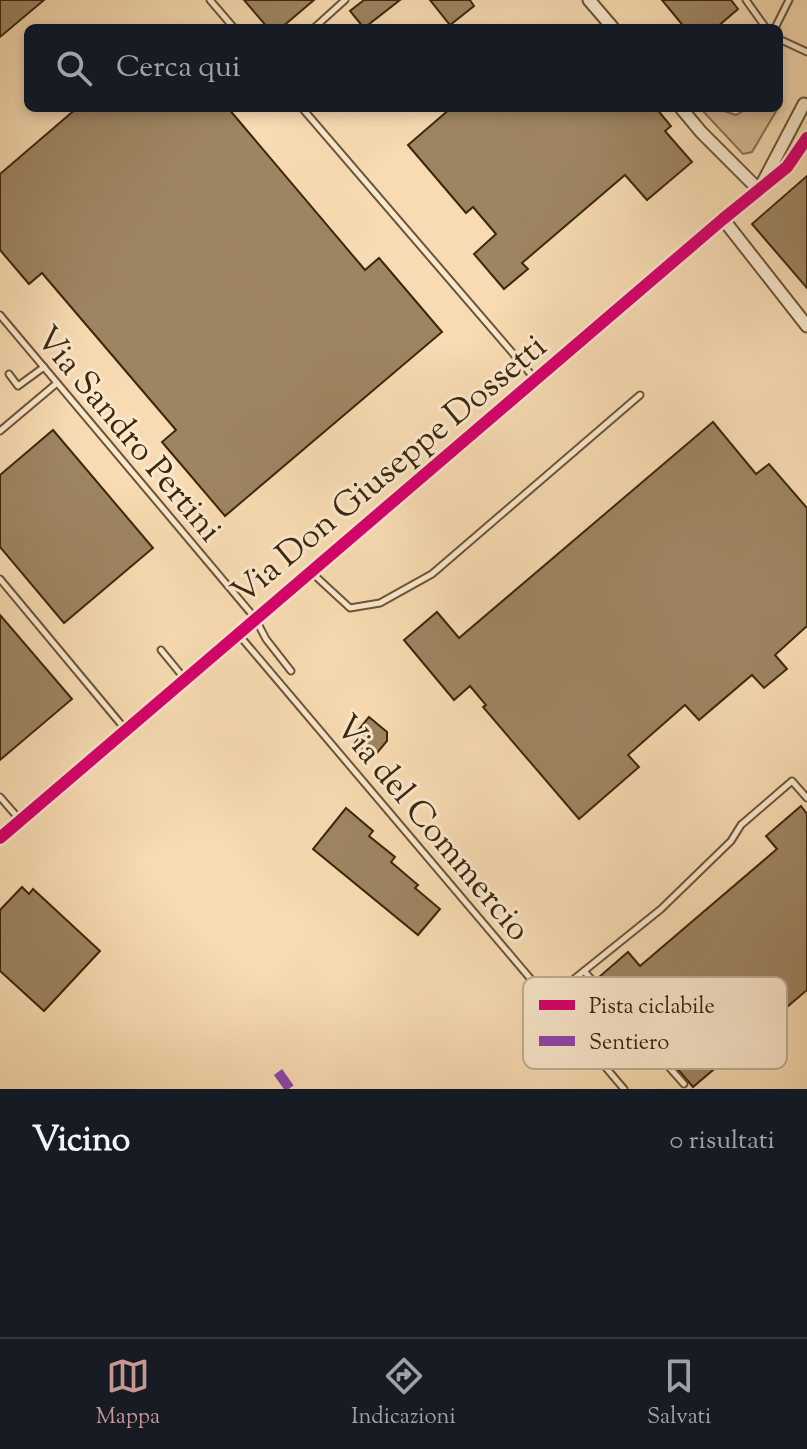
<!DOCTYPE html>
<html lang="it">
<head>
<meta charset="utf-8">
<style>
  :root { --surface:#171b24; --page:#242831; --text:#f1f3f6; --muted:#9ea1a6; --line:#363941; --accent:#c59692 }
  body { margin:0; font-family:"Sorts Mill Goudy",serif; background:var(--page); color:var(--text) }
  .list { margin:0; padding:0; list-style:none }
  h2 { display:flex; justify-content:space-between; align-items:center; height:104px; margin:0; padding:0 32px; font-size:34px }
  h2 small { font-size:26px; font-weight:400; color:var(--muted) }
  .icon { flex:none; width:44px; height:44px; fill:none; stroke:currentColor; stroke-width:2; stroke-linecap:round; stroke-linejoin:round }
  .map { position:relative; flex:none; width:807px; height:1089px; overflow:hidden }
  .search { position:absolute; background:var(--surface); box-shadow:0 4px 12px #0003; left:24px; right:24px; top:24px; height:88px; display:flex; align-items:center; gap:20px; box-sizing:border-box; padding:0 28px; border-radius:12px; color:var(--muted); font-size:30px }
  .sheet { height:248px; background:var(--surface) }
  nav { display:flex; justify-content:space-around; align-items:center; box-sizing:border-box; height:112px; border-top:2px solid var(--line); background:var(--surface); font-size:22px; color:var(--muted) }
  nav a { display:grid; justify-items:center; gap:4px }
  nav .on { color:var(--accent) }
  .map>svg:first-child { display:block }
  .grass { fill:#d8bc96; stroke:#8a7251; stroke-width:2 }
  .building { fill:#9e8562; stroke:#3c270c; stroke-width:2 }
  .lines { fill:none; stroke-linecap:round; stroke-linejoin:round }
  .service-casing { stroke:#6b5436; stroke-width:9 }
  .minor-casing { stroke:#6b5436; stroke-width:15 }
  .service { stroke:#fae8cd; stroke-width:5 }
  .minor { stroke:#fae8cd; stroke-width:11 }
  .quiet { stroke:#8e44ad; stroke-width:10; stroke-dasharray:20 10; stroke-linecap:butt }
  .cycleway-casing { stroke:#fae8cd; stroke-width:17 }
  .cycleway { stroke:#d6006c; stroke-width:12 }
  .labels { text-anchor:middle; stroke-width:6; stroke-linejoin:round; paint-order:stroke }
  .street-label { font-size:34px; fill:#3c270c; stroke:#fae8cd }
  .key { fill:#fae8cd; stroke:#c1ae93; stroke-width:2 }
  .key-label { font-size:22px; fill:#3c270c }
</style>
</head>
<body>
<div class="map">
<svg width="807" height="1089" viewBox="0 0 807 1089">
  <rect width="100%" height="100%" fill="#f8dbb2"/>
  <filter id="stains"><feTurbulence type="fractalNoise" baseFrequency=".0025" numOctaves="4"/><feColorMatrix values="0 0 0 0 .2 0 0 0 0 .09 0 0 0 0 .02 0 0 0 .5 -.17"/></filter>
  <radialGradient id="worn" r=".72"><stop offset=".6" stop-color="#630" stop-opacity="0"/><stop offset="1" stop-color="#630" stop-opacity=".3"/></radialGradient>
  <path class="grass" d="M700,108H714L736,115L748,108H778L752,152L743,154Z"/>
  <g class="building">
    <path d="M0,0H44L0,37Z"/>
    <path d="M244,0H314L281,28H268Z"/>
    <path d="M364,0H400L364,28L350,11Z"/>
    <path d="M430,0H470L474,6L450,25Z"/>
    <path d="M662,0H731L738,9L716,28H685Z"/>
    <path d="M77,108H228L365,270L379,258L442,332L225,516L162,442L176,430L42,273L29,284L0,250V174Z"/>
    <path d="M451,108H656L671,126L665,131L692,162L647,200L625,175L522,263L528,269L504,289L474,254L496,234L473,207L466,213L408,145Z"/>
    <path d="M807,176V288L752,224Z"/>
    <path d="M713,422L756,474L769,464L807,508V626L775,655L787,669L764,688L752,675L699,720L685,705L628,755L639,767L579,819L483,707L486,705L470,686L454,700L404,640L437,612L459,638Z"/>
    <path d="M53,430L153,548L64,623L0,547V475Z"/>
    <path d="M0,615L72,699L0,760Z"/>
    <path d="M369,717L387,732V741L372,759L355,743L361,736L356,733Z"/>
    <path d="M801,806L807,814V990L693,1087L599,977L628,952L640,966L777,849L766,836Z"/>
    <path d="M346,808L373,831L369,836L395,857L391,862L418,885L415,888L440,909L418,935L313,849Z"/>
    <path d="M22,887L29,894L33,889L100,951L44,1011L0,971V910Z"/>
  </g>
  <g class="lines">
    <defs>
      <g id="service">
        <path d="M210,0L234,28"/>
        <path d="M746,0L766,28"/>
        <path d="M314,28L345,0"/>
        <path d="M775,28L789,0"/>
        <path d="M779,39L807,52"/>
        <path d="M302,108L535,379"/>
        <path d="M0,315L255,618L266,639L291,671"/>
        <path d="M9,374L18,386L44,367"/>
        <path d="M0,431L57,383"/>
        <path d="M311,572L350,608L380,603L432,574L640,395"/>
        <path d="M0,579L125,729"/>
        <path d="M239,635L624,1089"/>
        <path d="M161,650L184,678"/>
        <path d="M0,797L20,820"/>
        <path d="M584,971L684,1084"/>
        <path d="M548,1000L661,909L731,841L741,825L792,781L807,798"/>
      </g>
      <g id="minor">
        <path d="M589,0L613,28"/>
        <path d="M681,108L701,132L759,190"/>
        <path d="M761,186L804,104"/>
        <path d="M723,219L807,326"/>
        <path d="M0,838L723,219L787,167L807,138"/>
      </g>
    </defs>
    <use href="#service" class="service-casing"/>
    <use href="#minor" class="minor-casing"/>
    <use href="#service" class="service"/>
    <use href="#minor" class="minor"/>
    <path class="quiet" d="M278,1072L290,1089"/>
    <defs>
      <path id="cycleway" d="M0,838L723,219L787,167L807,138"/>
    </defs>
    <use href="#cycleway" class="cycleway-casing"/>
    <use href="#cycleway" class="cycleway"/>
  </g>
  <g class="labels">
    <g class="street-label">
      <text transform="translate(130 433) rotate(50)" y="12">Via Sandro Pertini</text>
      <text transform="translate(388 468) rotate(-40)" y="12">Via Don Giuseppe Dossetti</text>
      <text transform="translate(434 827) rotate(50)" y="12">Via del Commercio</text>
    </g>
  </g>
  <rect x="523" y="977" width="264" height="92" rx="12" class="key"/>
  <rect x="539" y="1000" width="36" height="10" fill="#d6006c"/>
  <rect x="539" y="1036" width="36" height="10" fill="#8e44ad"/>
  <g class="key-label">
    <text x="589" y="1013">Pista ciclabile</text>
    <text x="589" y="1049">Sentiero</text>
  </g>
  <rect width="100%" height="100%" filter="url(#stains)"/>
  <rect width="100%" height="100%" fill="url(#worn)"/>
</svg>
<div class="search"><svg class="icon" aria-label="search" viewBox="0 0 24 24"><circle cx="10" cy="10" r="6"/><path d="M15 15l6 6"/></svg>Cerca qui</div>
</div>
<section class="sheet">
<h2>Vicino<small>0 risultati</small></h2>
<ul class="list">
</ul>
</section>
<nav>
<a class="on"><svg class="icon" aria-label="map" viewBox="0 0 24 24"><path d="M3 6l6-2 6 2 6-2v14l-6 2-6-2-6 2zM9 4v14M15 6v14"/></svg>Mappa</a>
<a><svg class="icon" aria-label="directions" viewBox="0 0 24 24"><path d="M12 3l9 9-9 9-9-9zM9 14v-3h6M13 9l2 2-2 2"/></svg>Indicazioni</a>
<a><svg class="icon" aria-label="saved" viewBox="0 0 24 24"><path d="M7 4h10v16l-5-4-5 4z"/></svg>Salvati</a>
</nav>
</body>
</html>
